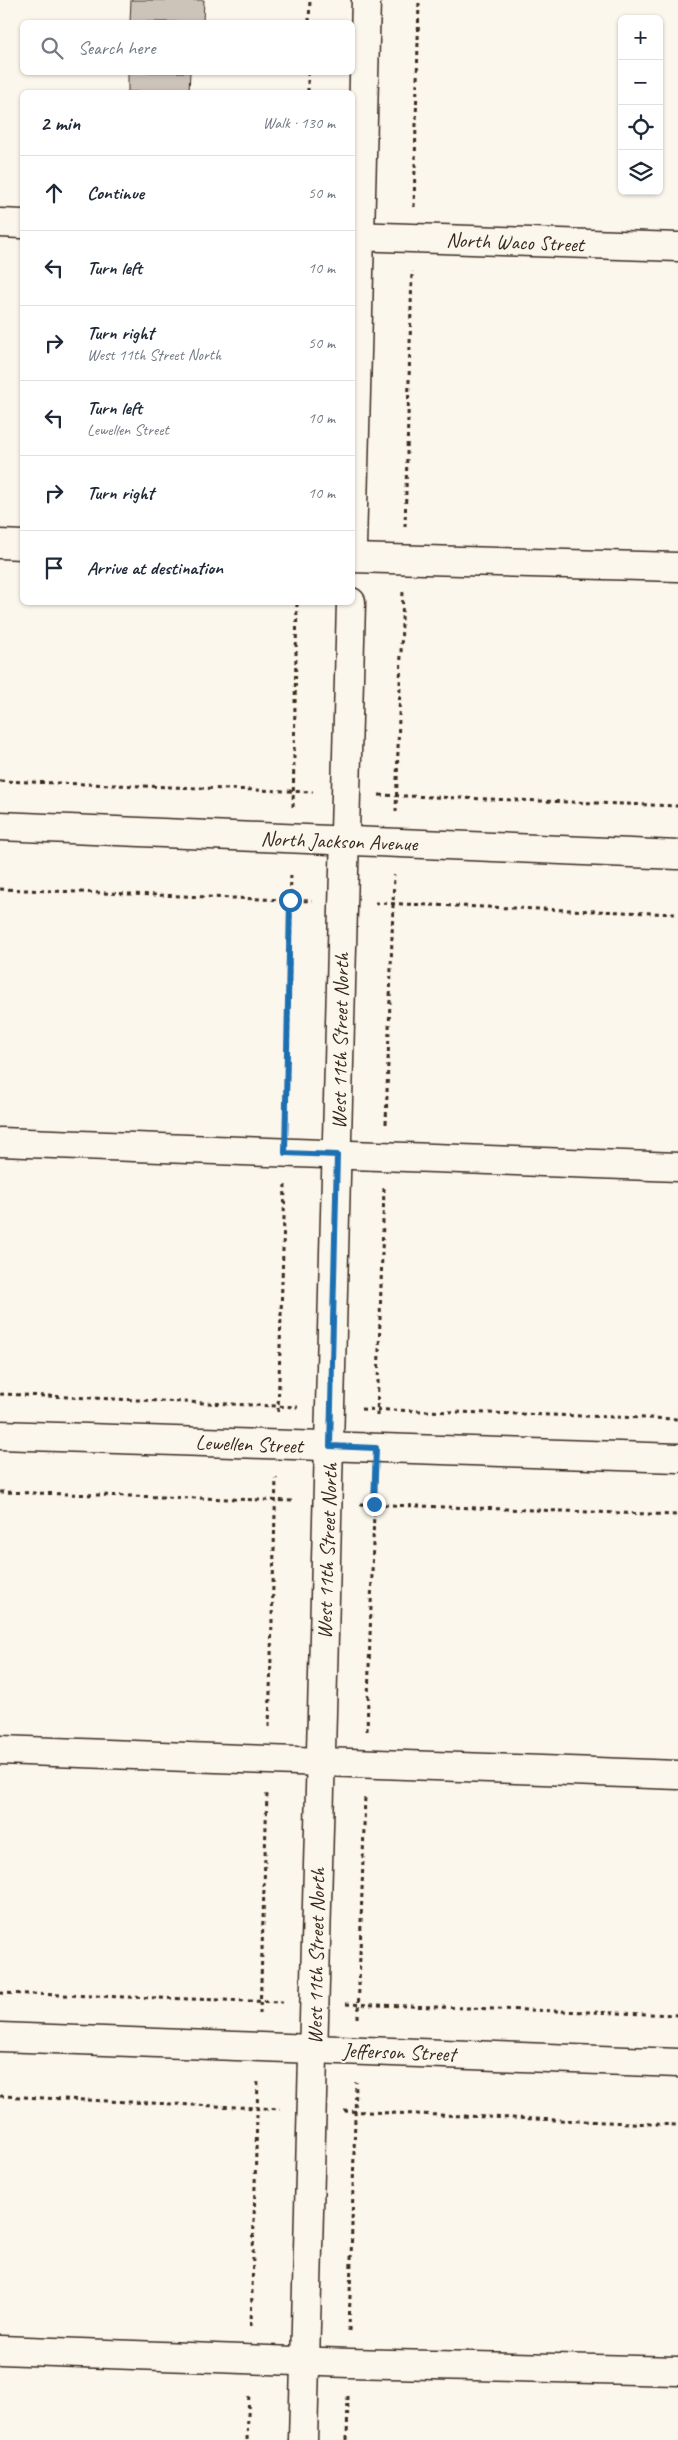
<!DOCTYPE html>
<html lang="en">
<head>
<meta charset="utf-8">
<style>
  :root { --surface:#fff; --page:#f2f2f3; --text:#1f2937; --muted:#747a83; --line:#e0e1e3 }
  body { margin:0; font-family:Caveat,sans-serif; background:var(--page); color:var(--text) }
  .controls { position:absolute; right:15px; top:15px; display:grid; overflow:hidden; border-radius:8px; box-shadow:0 1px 4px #0004 }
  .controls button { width:45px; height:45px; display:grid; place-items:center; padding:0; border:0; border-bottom:1px solid var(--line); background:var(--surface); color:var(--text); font:25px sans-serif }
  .stop { position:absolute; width:15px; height:15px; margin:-11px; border:4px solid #1f6fb2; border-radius:50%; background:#fff }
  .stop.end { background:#1f6fb2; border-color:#fff; box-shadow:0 1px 5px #0008 }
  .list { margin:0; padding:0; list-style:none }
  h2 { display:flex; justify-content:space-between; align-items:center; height:65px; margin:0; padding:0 20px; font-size:21px }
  h2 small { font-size:16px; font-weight:400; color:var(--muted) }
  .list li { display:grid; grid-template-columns:32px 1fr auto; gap:15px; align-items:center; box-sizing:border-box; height:75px; padding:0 20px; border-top:1px solid var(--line) }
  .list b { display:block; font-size:19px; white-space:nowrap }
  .list p { margin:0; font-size:16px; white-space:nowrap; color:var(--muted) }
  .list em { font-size:16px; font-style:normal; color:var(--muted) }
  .icon { flex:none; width:28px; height:28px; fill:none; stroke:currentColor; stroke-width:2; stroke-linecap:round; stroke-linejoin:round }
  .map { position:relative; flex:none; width:678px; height:2440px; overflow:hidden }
  .search { position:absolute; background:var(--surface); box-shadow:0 1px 4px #0004; left:20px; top:20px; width:335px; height:55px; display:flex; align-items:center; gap:12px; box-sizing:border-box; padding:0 18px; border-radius:8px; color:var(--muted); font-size:19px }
  .panel { position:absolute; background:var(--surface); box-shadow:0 1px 4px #0004; left:20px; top:90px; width:335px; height:515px; border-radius:8px }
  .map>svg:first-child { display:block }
  .building { fill:#ccc4b9; stroke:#3b2a1e }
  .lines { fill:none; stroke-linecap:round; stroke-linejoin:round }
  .minor-casing { stroke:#3b2a1e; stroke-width:31 }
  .path { stroke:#3b2a1e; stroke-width:3; stroke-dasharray:4 4; stroke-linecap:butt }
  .minor { stroke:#fbf7ec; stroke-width:28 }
  .route { stroke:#1f6fb2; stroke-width:6 }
  .labels { text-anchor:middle; stroke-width:4; stroke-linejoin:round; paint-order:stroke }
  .street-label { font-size:21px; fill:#3b2a1e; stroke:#fbf7ec }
</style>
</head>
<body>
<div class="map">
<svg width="678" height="2440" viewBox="0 0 678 2440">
  <rect width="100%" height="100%" fill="#fbf7ec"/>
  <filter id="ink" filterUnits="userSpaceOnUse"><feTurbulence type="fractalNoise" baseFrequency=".02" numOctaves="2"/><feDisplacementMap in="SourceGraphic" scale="10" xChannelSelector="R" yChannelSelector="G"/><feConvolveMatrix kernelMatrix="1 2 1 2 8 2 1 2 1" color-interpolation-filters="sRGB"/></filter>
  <g filter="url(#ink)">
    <g class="building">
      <path d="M131,0H204L203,22H130Z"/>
      <path d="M128,72H190L189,92H128Z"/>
    </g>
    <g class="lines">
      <defs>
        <g id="minor">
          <path d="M0,223L22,224"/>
          <path d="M352,236L678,247"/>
          <path d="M0,544L22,545"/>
          <path d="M352,547L366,0"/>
          <path d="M352,558L678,567"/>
          <path d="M0,826L678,855"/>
          <path d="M0,1142L678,1167"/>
          <path d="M0,1435L678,1458"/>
          <path d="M0,1750L678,1775"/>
          <path d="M0,2037L678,2063"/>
          <path d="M0,2350L349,2363L678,2371"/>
          <path d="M303,2440L351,602"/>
        </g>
      </defs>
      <use href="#minor" class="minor-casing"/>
      <g class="path">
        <path d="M309,22L310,0"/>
        <path d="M308,92V72"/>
        <path d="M414,207L419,0"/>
        <path d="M405,527L412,271"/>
        <path d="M0,781L313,792"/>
        <path d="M379,795L678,806"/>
        <path d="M293,807L297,602"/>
        <path d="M396,812L403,590"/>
        <path d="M0,889L312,901"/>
        <path d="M375,903L678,914"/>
        <path d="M286,1119L291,871"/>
        <path d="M386,1124L394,875"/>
        <path d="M0,1394L298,1407"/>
        <path d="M361,1409L678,1419"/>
        <path d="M278,1412L285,1185"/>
        <path d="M377,1416L384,1188"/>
        <path d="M0,1492L294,1501"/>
        <path d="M360,1504L678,1515"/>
        <path d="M269,1727L276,1478"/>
        <path d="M367,1731L375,1480"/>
        <path d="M0,1993L283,2002"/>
        <path d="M346,2004L678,2015"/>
        <path d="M260,2014L267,1793"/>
        <path d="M358,2018L365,1795"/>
        <path d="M0,2096L280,2109"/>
        <path d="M344,2111L678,2125"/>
        <path d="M251,2326L258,2080"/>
        <path d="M349,2331L356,2082"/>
        <path d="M247,2440L249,2392"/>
        <path d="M347,2440L348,2395"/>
      </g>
      <use href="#minor" class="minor"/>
    </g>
  </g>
  <g class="lines" filter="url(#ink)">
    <path class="route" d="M290,900L285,1153L337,1155L330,1446L376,1448L374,1504"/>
  </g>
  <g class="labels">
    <g class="street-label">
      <text transform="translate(515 242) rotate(2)" y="7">North Waco Street</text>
      <text transform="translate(339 841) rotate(2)" y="7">North Jackson Avenue</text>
      <text transform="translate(340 1041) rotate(-89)" y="7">West 11th Street North</text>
      <text transform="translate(249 1444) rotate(2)" y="7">Lewellen Street</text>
      <text transform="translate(327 1551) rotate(-88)" y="7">West 11th Street North</text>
      <text transform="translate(316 1956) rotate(-89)" y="7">West 11th Street North</text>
      <text transform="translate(399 2052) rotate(2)" y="7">Jefferson Street</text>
    </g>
  </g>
</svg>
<div class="controls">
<button>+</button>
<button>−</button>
<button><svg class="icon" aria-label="locate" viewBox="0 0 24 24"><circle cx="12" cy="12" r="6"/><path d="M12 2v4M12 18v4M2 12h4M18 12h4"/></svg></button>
<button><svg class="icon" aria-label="layers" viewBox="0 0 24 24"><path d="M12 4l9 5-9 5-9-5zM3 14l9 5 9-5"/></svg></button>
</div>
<div class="stop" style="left:290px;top:900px"></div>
<div class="stop end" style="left:374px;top:1504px"></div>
<div class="search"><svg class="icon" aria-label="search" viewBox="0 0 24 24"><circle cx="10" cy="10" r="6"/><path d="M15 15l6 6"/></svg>Search here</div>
<section class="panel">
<h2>2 min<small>Walk · 130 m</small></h2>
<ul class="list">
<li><svg class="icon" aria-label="ahead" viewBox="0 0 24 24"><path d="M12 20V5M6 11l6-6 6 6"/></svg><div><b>Continue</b></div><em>50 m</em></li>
<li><svg class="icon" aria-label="left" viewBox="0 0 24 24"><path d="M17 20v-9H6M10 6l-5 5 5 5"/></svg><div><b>Turn left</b></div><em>10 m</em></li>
<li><svg class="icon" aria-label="right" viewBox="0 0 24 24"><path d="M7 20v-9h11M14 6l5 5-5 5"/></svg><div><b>Turn right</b><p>West 11th Street North</p></div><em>50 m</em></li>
<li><svg class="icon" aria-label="left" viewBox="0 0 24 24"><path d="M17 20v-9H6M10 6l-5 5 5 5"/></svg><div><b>Turn left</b><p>Lewellen Street</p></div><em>10 m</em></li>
<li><svg class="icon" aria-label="right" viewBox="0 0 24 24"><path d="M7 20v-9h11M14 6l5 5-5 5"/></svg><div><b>Turn right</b></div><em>10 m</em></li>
<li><svg class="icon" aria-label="arrive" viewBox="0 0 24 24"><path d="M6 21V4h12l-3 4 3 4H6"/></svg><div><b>Arrive at destination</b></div></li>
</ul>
</section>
</div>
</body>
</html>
